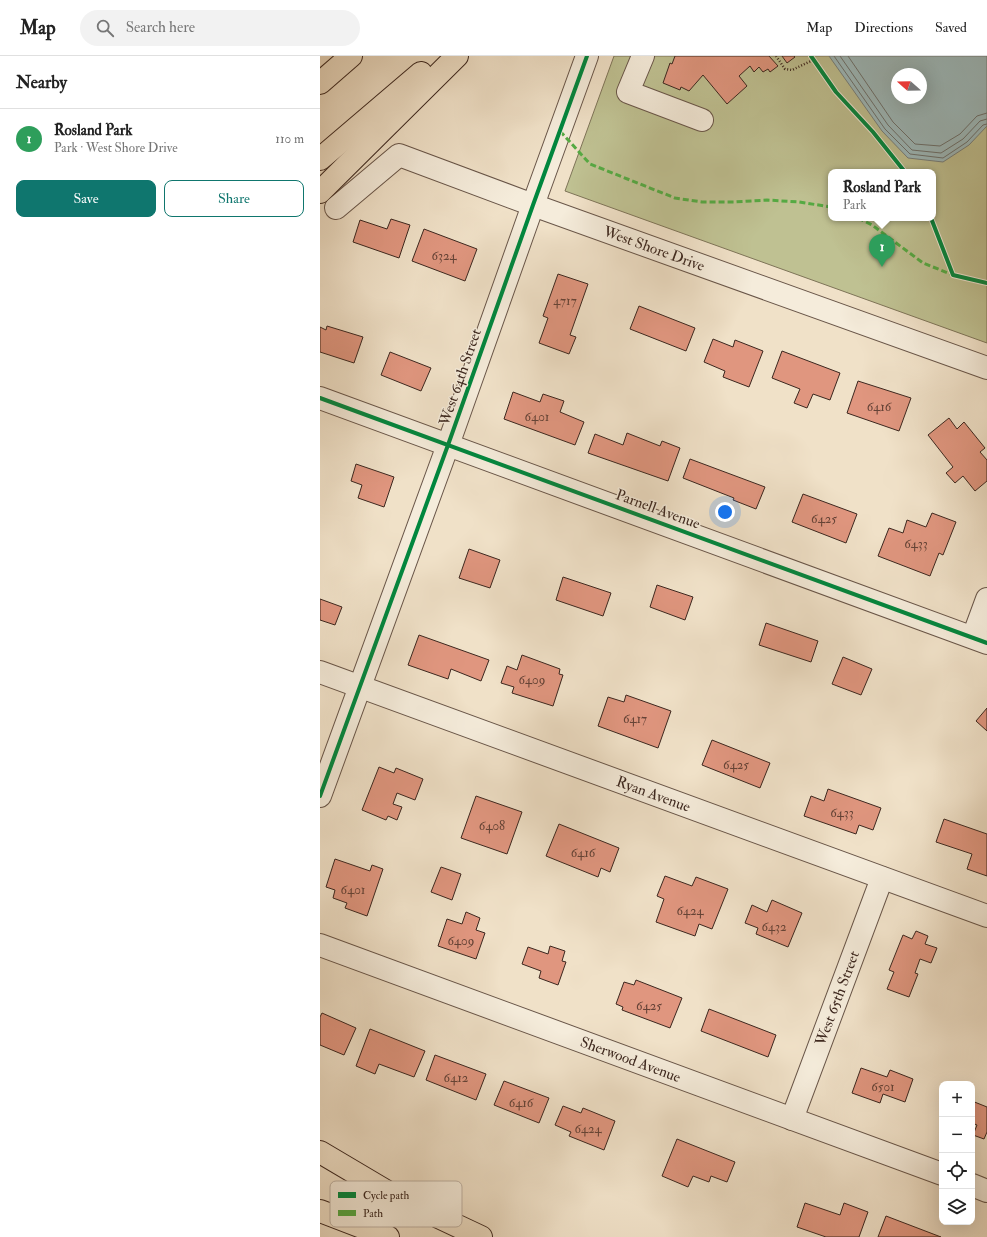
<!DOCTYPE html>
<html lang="en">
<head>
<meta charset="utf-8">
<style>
  :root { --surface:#fff; --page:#f2f2f2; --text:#222; --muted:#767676; --line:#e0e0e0; --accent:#0f766e }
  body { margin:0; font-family:"IM FELL Double Pica",serif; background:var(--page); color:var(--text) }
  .controls { position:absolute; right:12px; bottom:12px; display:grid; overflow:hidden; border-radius:8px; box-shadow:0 4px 16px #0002 }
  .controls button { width:36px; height:36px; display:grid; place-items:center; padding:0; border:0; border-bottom:1px solid var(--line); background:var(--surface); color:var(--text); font:20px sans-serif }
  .compass { position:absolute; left:571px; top:12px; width:36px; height:36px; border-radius:50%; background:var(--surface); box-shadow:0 4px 16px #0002; rotate:290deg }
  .you { position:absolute; left:405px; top:456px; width:14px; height:14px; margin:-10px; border:3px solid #fff; border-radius:50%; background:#1a73e8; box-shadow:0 0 0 6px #1a73e833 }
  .badge { display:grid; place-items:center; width:26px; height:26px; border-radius:50%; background:var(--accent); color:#fff; font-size:13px; font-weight:700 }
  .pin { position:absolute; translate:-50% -33px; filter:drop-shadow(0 1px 2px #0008) }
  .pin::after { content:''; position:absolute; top:21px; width:14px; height:12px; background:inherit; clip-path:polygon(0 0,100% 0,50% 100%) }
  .popup { position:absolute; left:508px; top:113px; width:108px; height:52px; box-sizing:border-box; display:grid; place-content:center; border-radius:8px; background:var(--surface); filter:drop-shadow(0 1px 3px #0005); font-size:13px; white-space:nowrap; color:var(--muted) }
  .popup b { font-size:15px; color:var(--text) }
  .popup::after { content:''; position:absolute; left:50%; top:100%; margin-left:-8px; border:8px solid transparent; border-top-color:var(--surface) }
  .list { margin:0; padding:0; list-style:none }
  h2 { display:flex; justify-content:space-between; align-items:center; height:52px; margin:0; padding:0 16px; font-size:17px }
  h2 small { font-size:13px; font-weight:400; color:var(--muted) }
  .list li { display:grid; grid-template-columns:26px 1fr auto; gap:12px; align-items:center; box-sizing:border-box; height:60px; padding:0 16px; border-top:1px solid var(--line) }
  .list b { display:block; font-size:15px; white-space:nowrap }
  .list p { margin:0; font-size:13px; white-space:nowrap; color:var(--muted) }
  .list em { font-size:13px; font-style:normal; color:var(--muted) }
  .actions { display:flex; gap:8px; padding:12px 16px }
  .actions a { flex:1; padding:9px 0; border:1px solid var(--accent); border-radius:8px; text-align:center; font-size:14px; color:var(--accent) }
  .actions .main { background:var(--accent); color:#fff }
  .icon { flex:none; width:22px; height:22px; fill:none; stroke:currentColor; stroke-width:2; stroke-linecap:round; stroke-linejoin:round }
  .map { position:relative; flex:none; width:667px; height:1181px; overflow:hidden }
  header { display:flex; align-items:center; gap:24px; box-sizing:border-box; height:56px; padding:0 20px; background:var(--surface); border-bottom:1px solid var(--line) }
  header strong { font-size:19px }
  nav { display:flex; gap:22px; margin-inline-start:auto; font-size:14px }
  .search { width:280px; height:36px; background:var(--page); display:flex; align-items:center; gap:10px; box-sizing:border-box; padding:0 14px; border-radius:22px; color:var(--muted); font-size:15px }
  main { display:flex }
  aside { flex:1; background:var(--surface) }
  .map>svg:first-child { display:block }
  .green { fill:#bfc192; stroke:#7e7458; fill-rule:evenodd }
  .water { fill:#9dbbbe; stroke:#76807e; fill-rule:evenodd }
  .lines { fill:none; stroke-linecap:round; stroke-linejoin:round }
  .shore { stroke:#6c716e; stroke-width:1 }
  .building { fill:#e0967f; stroke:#3c271f }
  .minor-casing { stroke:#695649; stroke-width:24 }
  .highway-casing { stroke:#3c271f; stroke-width:24 }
  .path { stroke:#3c271f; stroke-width:2.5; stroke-dasharray:1 2; stroke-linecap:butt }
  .minor { stroke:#f5ecdb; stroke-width:22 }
  .highway { stroke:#f0e1c8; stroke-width:22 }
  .quiet { stroke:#55aa43; stroke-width:3; stroke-dasharray:6 3; stroke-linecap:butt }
  .cycleway-casing { stroke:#f5ecdb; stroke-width:6 }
  .cycleway { stroke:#00873e; stroke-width:4 }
  .labels { text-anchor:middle; stroke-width:3; stroke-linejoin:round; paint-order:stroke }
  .number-label { font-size:13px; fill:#654337 }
  .street-label { font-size:15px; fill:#3c271f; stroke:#f5ecdb }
  .key { fill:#f5ecdb; stroke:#beb1a3; stroke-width:1 }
  .key-label { font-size:11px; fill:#3c271f }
</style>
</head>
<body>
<header>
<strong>Map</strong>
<div class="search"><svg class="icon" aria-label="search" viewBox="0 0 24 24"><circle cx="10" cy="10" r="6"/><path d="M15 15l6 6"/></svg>Search here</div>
<nav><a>Map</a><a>Directions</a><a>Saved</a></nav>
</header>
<main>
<aside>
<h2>Nearby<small></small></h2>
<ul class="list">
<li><span class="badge" style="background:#2e9e5b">1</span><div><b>Rosland Park</b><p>Park · West Shore Drive</p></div><em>110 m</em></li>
</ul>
<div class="actions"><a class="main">Save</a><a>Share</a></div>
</aside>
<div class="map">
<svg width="667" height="1181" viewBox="0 0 667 1181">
  <rect width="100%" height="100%" fill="#f0e1c8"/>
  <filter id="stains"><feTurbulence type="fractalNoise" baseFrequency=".005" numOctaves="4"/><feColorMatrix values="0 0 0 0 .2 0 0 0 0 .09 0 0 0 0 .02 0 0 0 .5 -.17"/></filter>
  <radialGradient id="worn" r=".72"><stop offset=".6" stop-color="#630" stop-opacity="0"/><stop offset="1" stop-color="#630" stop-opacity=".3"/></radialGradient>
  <path class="green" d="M294,0H667V287L245,135ZM577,18H601V42H577ZM511,116H613V162H511Z"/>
  <path class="water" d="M509,0H667V70L649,89L623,106L588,102L562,75ZM577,18H601V42H577Z"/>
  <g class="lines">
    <g class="shore">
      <path d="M514,0L565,73L590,98L623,102L647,86L663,69L667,68"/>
      <path d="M520,0L568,69L592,94L621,97L643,83L660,65L667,63"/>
      <path d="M528,0L573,66L595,88L620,90L640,78L657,60L667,57"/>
    </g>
  </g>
  <g class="building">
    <path d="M355,0H449L458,10L450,16L448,13L443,16L439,11L434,16L430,10L419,20L427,30L407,48L383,19L369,35L361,31L360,34L343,27L350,7L352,8Z"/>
    <path d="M462,0H474L475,1L467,7Z"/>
    <path d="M71,163L90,169L79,202L33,186L40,164L67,173Z"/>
    <path d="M104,173L157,193L145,225L92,205Z"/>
    <path d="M238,218L268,228L250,279L256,281L249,298L219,287L228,262L223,260Z"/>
    <path d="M319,250L375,272L366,295L310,273Z"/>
    <path d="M7,270L43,281L34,307L0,296V271L6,274Z"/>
    <path d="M393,283L413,291L415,284L443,295L429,331L403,321L405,315L384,306Z"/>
    <path d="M462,295L520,317L510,344L493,338L487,352L474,347L480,333L452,322Z"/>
    <path d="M70,296L111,312L101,335L61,319Z"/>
    <path d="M538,325L591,342L579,375L527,357Z"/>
    <path d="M193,336L220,346L223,338L244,345L240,356L264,366L255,389L184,363Z"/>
    <path d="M629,362L637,373L644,366L665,392L660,396L667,404V425L655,435L643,420L635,427L626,417L633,411L608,379Z"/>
    <path d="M307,377L340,390L342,385L360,392L348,425L268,397L275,378L303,389Z"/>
    <path d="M370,403L445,431L436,453L413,444L414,442L363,422Z"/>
    <path d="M36,408L74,421L64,451L38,442L42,429L31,425Z"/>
    <path d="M483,438L537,458L526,487L472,466Z"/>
    <path d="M612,457L636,466L623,499L619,497L610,520L558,500L569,472L583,477L587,464L606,471Z"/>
    <path d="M149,493L180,504L170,532L139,522Z"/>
    <path d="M243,521L291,537L283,560L236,544Z"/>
    <path d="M337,529L373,541L365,564L330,551Z"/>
    <path d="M0,543L22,551L15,569L0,564Z"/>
    <path d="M446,567L498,585L491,606L439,589Z"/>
    <path d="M99,579L169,604L161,625L131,613L128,623L88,609Z"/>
    <path d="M202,599L240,613L239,618L243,619L233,650L192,637L194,631L181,627L187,610L197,614Z"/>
    <path d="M523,601L552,613L541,639L512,628Z"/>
    <path d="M306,639L351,655L338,692L278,670L288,641L304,646Z"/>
    <path d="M667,652V675L656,665Z"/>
    <path d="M392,684L450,707L440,732L382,709Z"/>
    <path d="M59,711L74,717L76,712L103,723L95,744L77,737L73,748L82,751L77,764L68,760L66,764L42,754Z"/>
    <path d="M508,733L561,752L553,774L539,769L536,778L484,760L491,740L504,745Z"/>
    <path d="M156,740L202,756L187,798L141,782Z"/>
    <path d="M624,763L667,778V820L647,813L652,798L616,786Z"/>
    <path d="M239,768L299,792L290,816L281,812L278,821L226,800Z"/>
    <path d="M15,803L50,815L52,809L63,813L47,860L25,852L27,847L13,842L15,834L6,831Z"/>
    <path d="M121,811L141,818L132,844L111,836Z"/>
    <path d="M345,820L372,830L376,821L408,833L392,873L379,868L375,880L336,866L344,843L337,840Z"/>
    <path d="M452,844L482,857L468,891L436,878L438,872L425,867L432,849L447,856Z"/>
    <path d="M146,856L160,862L156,874L165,877L156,903L118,890L127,863L142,868Z"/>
    <path d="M596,875L608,880L605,888L617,892L611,907L600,903L595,917L598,918L589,941L567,933L574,916L569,914L583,879L592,883Z"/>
    <path d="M230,890L245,895L242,905L246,906L238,929L219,922L221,915L202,908L208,891L228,898Z"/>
    <path d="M316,924L362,942L350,972L302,954L303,951L296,948L304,926L314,929Z"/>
    <path d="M389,953L456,979L448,1001L381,975Z"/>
    <path d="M2,957L36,972L24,999L0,989V961Z"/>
    <path d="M50,973L105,995L94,1021L59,1008L55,1018L36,1010Z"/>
    <path d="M115,999L166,1018L156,1044L106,1024Z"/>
    <path d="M541,1012L567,1021L570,1014L593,1023L585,1046L563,1038L560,1047L532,1037Z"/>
    <path d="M184,1025L229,1042L219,1067L174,1049Z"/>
    <path d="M652,1045L667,1051V1076L664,1083L653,1079L657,1069L652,1067Z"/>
    <path d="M243,1050L261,1057L263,1052L295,1065L284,1094L249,1080L251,1076L235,1069Z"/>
    <path d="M357,1083L415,1106L407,1126L391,1120L389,1126L373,1120L368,1131L342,1120Z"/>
    <path d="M485,1147L520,1159L524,1147L548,1156L539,1181H506L477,1171Z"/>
    <path d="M566,1160L621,1181H558Z"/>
  </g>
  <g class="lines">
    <defs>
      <g id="minor">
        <path d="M323,0L308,36L382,64"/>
        <path id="s1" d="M16,152L79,99L213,149L667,312"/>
        <path d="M0,342L667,587"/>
        <path d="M653,581L667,543"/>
        <path id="s2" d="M0,616L667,860"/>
        <path d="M0,740L128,389L213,149L267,0"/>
        <path id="s3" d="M0,889L622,1118"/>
        <path id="s4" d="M472,1063L562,822"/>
        <path d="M652,1129L667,1135"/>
      </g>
      <g id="highway">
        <path d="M0,27L31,0"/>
        <path d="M0,103L101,17"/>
        <path d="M0,136L137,0"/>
        <path d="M0,1096L76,1141L161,1181"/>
        <path d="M0,1155L68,1181"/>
      </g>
    </defs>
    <use href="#minor" class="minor-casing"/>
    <use href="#highway" class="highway-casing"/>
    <path class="path" d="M456,0L465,13L472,14L493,4"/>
    <use href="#minor" class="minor"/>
    <use href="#highway" class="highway"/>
    <g class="quiet">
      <path d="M240,75L270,108L355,142L382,146H414L447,144L479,146L511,151"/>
      <path d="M538,162L552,169L603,207L633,219"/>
    </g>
    <defs>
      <g id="cycleway">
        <path d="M491,0L516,36L553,76L585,116"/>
        <path d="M611,162L633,219L667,227"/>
        <path d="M0,342L667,587"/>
        <path d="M0,740L128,389L213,149L267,0"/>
      </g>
    </defs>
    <use href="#cycleway" class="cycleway-casing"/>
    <use href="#cycleway" class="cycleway"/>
  </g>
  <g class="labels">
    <g class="number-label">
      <text x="124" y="204">6324</text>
      <text x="245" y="249">4717</text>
      <text x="559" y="355">6416</text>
      <text x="217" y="365">6401</text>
      <text x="504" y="467">6425</text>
      <text x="596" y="492">6433</text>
      <text x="212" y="628">6409</text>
      <text x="315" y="667">6417</text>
      <text x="416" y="713">6425</text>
      <text x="522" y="761">6433</text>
      <text x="172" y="774">6408</text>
      <text x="263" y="801">6416</text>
      <text x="33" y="838">6401</text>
      <text x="370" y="859">6424</text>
      <text x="454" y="875">6432</text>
      <text x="141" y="889">6409</text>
      <text x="329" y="954">6425</text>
      <text x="136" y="1026">6412</text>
      <text x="563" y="1035">6501</text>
      <text x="201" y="1051">6416</text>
      <text x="268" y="1077">6424</text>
    </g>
    <g class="street-label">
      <text dy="5" stroke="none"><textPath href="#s1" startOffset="354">West Shore Drive</textPath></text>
      <text transform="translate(140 321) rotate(-71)" y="5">West 64th Street</text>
      <text transform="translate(338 453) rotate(20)" y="5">Parnell Avenue</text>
      <text dy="5" stroke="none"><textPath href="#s2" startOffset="355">Ryan Avenue</textPath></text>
      <text dy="5" stroke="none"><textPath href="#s4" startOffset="129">West 65th Street</textPath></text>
      <text dy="5" stroke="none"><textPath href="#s3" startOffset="331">Sherwood Avenue</textPath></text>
    </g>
  </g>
  <rect x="10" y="1125" width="132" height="46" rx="6" class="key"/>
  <rect x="18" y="1136" width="18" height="6" fill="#00873e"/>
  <rect x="18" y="1154" width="18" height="6" fill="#55aa43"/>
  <g class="key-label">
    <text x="43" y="1143">Cycle path</text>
    <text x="43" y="1161">Path</text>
  </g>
  <rect width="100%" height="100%" filter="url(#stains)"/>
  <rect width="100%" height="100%" fill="url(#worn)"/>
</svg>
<div class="controls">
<button>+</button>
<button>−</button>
<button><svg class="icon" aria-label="locate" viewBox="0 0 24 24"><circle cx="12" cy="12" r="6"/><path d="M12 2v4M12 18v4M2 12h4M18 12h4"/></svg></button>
<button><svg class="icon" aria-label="layers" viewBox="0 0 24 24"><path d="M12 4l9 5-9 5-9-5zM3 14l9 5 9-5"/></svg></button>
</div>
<svg class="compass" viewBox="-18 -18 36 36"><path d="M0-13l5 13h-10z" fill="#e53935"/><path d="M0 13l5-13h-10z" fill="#767676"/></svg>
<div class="you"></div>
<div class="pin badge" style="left:562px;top:211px;background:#2e9e5b">1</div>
<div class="popup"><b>Rosland Park</b>Park</div>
</div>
</main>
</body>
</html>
